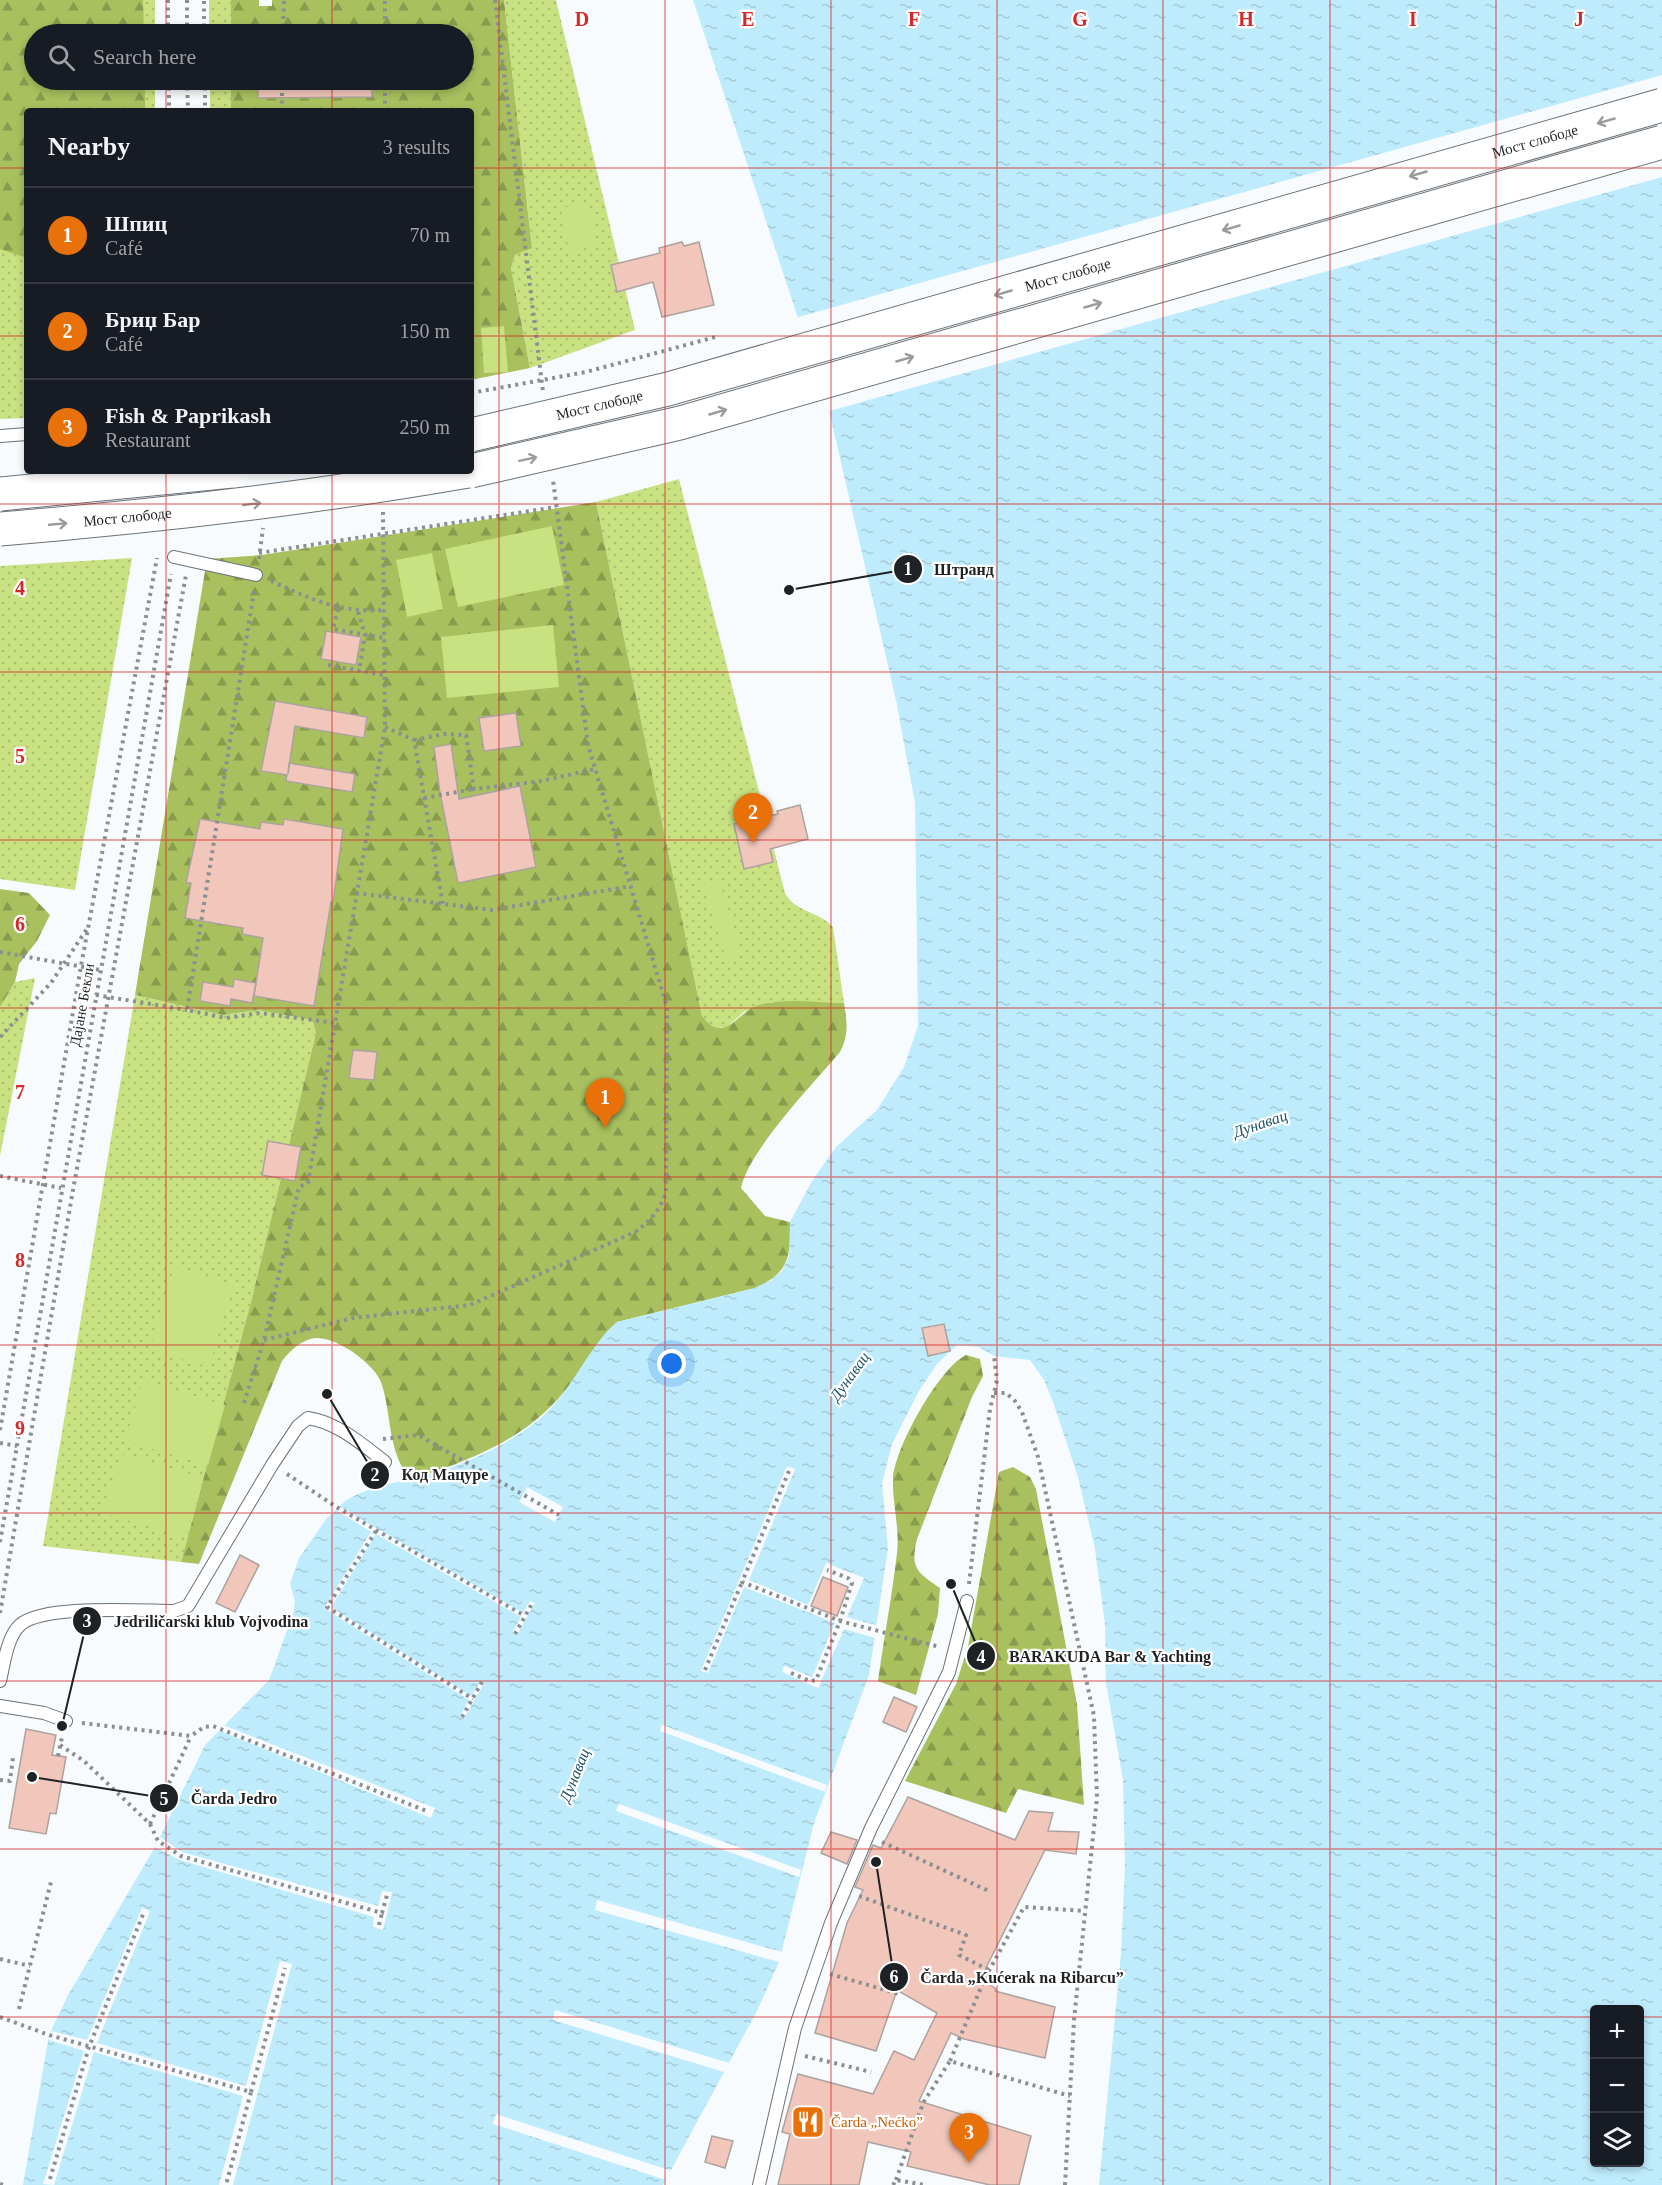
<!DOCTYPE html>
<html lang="en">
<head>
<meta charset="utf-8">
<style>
  :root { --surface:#171b24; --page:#242831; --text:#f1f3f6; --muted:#9ea1a6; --line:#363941; --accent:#ea580c }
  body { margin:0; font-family:"Times New Roman",serif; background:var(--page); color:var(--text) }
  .controls { position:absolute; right:18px; bottom:18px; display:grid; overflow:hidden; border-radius:6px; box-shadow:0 3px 9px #0003 }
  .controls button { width:54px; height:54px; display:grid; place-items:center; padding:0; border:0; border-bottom:2px solid var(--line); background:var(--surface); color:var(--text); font:30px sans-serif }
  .you { position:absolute; left:672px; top:1364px; width:21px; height:21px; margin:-15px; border:4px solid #fff; border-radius:50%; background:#1a73e8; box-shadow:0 0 0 9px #1a73e833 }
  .badge { display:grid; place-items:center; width:39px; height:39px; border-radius:50%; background:var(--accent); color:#fff; font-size:20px; font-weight:700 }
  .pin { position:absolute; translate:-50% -50px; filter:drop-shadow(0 2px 3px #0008) }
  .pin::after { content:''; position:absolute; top:32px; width:21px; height:18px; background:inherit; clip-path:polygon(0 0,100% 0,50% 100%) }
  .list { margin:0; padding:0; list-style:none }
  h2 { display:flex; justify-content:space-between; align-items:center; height:78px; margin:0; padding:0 24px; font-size:26px }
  h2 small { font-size:20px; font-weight:400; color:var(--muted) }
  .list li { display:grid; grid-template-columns:39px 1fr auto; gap:18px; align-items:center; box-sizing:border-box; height:96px; padding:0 24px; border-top:2px solid var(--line) }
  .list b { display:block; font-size:22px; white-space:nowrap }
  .list p { margin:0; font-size:20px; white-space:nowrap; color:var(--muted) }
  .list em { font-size:20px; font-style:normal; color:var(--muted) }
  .icon { flex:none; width:33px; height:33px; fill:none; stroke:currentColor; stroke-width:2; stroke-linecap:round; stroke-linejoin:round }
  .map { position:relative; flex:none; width:1662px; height:2185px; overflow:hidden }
  .search { position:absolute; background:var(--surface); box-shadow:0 3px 9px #0003; left:24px; top:24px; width:450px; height:66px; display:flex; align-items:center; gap:15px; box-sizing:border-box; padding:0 21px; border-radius:33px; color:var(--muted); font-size:22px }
  .panel { position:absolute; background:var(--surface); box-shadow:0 3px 9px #0003; left:24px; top:108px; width:450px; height:366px; border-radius:6px }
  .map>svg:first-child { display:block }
  .grass { fill:url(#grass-dots) }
  .forest { fill:url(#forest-firs) }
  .park { fill:#c8e181 }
  .water { fill:url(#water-ripples); fill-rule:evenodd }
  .pier { fill:#f8fbfe }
  .building { fill:#f2c7bb; stroke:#aca29f; stroke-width:1.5 }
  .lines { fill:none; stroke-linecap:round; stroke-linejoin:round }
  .service-casing { stroke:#6a7277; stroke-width:14 }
  .path { stroke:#8c8f91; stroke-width:4; stroke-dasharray:3 4.5; stroke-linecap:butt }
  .service { stroke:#fff; stroke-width:12 }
  .trunk-bridge-casing { stroke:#6a7277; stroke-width:35; stroke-linecap:butt }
  .trunk-bridge { stroke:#fff; stroke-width:33 }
  .oneway { stroke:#9a9c9c }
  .grid { fill:none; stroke:#d62828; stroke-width:1.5; stroke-opacity:0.55 }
  .labels { text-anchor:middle; stroke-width:4.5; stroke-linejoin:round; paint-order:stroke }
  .street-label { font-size:15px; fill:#1f2224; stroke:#fff }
  .food-label { font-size:15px; fill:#c56008; stroke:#fff; text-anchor:start }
  .water-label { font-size:16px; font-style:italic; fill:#1e5566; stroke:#fff }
  .grid-label { font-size:20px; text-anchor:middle; font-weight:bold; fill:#d62828; stroke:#fff; stroke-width:4.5; stroke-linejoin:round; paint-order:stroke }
  .leader { fill:none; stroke:#1f2224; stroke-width:2 }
  .callout-dot { fill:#1f2224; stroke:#fff; stroke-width:2 }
  .mark-label { font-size:18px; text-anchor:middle; font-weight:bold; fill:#fff }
  .callout-label { font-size:16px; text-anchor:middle; font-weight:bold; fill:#1f2224; stroke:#fff; stroke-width:4.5; stroke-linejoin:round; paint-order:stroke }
</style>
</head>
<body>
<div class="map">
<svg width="1662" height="2185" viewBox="0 0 1662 2185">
  <defs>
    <pattern id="grass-dots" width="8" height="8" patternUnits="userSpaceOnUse" patternTransform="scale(1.5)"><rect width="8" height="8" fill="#c8e181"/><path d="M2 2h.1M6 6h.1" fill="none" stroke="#abc16f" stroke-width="1.8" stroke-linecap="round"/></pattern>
    <pattern id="forest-firs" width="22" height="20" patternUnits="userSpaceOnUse" patternTransform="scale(1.5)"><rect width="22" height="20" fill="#a8c15e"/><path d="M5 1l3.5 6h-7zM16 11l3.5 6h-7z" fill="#889c4d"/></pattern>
    <pattern id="water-ripples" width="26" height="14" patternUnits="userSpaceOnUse" patternTransform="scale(1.5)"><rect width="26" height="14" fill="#bfecfc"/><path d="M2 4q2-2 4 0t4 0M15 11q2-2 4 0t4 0" fill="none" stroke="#a4cad8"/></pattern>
  </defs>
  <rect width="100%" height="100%" fill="#f8fbfe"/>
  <g class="grass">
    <path d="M0,0H155V34H34V80H155V111H27V418L0,419Z"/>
    <rect x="209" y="0" width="22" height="34"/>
    <path d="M504,0H556L635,330L530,368L511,268L515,255L532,247Z"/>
    <rect x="210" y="80" width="21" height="31"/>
    <path d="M679,479L785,893C796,913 819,911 833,927L844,1003L772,1002L745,1011L727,1027L718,1028L709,1025L702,1016L596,502Z"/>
    <path d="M132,558L75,890L0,879V566Z"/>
    <path d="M35,978L0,1156V1007L15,982Z"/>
    <path d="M135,995L223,1015L258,1010L307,1019L313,1022L316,1033L252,1298L181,1562L43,1546Z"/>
  </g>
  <g class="forest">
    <path d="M0,0H143L144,34H34V80H145V111H27V258L0,249Z"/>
    <path d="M231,0H259V6H272V0H504L532,248L515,255L511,268L530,368L471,380V111H231V80H464V34H231Z"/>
    <path d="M596,502L702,1016C708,1023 711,1028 721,1028C733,1027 743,1011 756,1006C783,997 816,1003 844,1003C847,1022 849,1035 840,1052C813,1084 749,1150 741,1188L765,1216L790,1222C791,1257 789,1273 755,1288L617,1322C595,1341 583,1369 564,1392C526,1438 475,1458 420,1477L409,1478C387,1449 392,1414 381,1382C374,1363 331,1332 310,1339C298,1343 290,1351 282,1361L199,1564L181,1562L252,1298L316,1033L313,1022L307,1019L258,1010L223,1015L135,995L207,559L262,555Z"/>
    <path d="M0,889L29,893L50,915L37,941L19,964L15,982L0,1007Z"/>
    <path d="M966,1355L980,1359L983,1376L972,1397L917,1539C910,1568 917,1572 940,1588L938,1614L916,1695L878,1681C884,1638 892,1596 897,1553C900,1528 892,1503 893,1479C894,1449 939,1368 966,1355Z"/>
    <path d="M1013,1467L1030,1477L1036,1489L1077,1704L1084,1805L1018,1789L1006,1813L905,1781L956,1684L968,1647L999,1472Z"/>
  </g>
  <g class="park">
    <path d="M589,203L597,246L569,251L561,208Z"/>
    <path d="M504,326L508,372L484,373L481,328Z"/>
    <path d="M552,526L564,585L458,607L445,549Z"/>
    <path d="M432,553L443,609L407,617L396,560Z"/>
    <path d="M553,625L559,687L447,698L441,637Z"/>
    <path d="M719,880L742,954L726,959L703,885Z"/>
    <path d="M174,1267L233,1285L209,1367L150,1350Z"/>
    <path d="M143,1381L225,1405L208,1465L125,1441Z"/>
    <path d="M121,1454L203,1478L185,1537L103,1513Z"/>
  </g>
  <path class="water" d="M693,0H1662V2185H1099L1121,1953L1125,1866L1123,1780L1106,1683L1105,1625L1095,1549L1078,1477L1053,1402L1044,1380L1030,1360L994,1356L979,1347L957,1345L937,1364L919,1391L892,1444L882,1483L888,1548L869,1675L814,1823L779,1962L757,2011L663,2185H23L49,2035L68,1995L155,1847L205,1745L269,1680L293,1614L295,1601L290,1584L299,1558L327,1518L346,1500L358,1494C378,1485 399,1482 420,1477C460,1467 513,1443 543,1416C573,1389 588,1347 617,1322L755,1288L770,1281L782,1271L789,1256L790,1222L812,1181L836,1147L877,1110L904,1067L918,1026L915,803L896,700L830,415ZM1594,2010H1640V2162H1594Z"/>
  <g class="pier">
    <path d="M1662,75V177L826,412L795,318Z"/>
    <path d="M787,1466L795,1469L749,1580L808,1605L826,1563L864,1578L847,1617L878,1626L875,1638L844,1629L818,1688L782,1672L784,1666L812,1677L835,1623L744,1587L708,1673L701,1671Z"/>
    <path d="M527,1487L563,1507L555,1522L519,1502Z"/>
    <path d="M337,1505L523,1613L530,1601L535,1603L517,1635L513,1632L521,1617L376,1534L331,1607L471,1696L481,1681L484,1684L464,1718L460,1716L469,1700L324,1608L371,1532L333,1508Z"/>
    <path d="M223,1725L435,1808L431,1818L218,1730Z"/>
    <path d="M662,1725L827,1785L825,1792L660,1731Z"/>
    <path d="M619,1804L801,1870L799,1877L616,1811Z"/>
    <path d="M160,1837L182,1852L378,1906L382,1891L392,1892L383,1930L373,1927L374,1917L180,1860L155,1847Z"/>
    <path d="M597,1900L782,1952L779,1962L595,1910Z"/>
    <path d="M142,1908L150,1911L97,2043L246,2086L280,1961L292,1964L233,2185H219L243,2096L94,2052L54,2185L43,2184L84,2051L49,2040V2035L51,2031L87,2040Z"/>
    <path d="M555,2010L729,2063L724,2072L553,2020Z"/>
    <path d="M496,2114L672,2171L666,2180L493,2124Z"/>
  </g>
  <g class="building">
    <path d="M258,80H372V97L258,98Z"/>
    <path d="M682,242L684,246L699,242L714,305L662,317L653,282L617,292L611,265L660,253L659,248Z"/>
    <path d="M326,631L361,637L356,665L321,659Z"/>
    <path d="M275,701L367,717L364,738L295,726L288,774L289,763L355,774L352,792L286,781L287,775L261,771Z"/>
    <path d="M516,713L521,746L484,751L479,718Z"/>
    <path d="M451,744L459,799L520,786L536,867L458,883L440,793L434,747Z"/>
    <path d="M800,805L808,839L770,849L773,862L744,869L734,824L778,814L777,811Z"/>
    <path d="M200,819L260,829L261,822L283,825L284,819L343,829L333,902H331L314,1006L254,996L263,938L242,934L243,928L185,918L191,883H186Z"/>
    <path d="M234,979L256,983L252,1003L231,999L230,1006L200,1001L203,982L233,987Z"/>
    <path d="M353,1050L377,1052L374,1080L349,1078Z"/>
    <path d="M268,1141L301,1147L295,1181L262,1175Z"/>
    <path d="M944,1324L950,1351L928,1356L922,1328Z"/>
    <path d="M240,1555L259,1565L235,1612L216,1603Z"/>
    <path d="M823,1577L848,1587L837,1616L811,1606Z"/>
    <path d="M894,1697L917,1707L906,1732L883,1722Z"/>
    <path d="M26,1729L56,1735L52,1755L66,1757L56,1814L50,1813L46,1834L9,1828Z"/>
    <path d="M908,1797L1015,1840L1029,1811L1053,1813L1048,1831L1079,1832L1076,1854L1045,1850L981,1978L996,1989L995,1991L1055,2007L1045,2058L964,2039L951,2033L919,2101L1031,2136L1019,2185H990L907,2166L911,2152L868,2142L859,2185H778L790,2134L782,2132L798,2074L873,2094L894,2051L914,2060L937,2013L897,1990L876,2051L815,2033L847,1923L863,1890L855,1887L873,1845L881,1848Z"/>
    <path d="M831,1832L857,1840L847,1864L821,1853Z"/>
    <path d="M712,2136L733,2141L725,2168L705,2162Z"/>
  </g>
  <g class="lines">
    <defs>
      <g id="service">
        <path d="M0,436L27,434"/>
        <path d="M174,557L256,575"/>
        <path d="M0,1681C4,1664 7,1637 20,1625C43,1604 142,1611 174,1611L188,1606L272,1465L298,1426L308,1418C337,1422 363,1445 385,1462"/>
        <path d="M0,1706L44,1713L66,1721"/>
        <path d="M759,2185L795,2028L831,1923L871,1828L949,1672L967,1601"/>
      </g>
    </defs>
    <use href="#service" class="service-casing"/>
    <g class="path">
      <path d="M168,0V34"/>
      <path d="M187,0V34"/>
      <path d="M495,0L543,392"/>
      <path d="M204,34V0"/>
      <path d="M283,34L284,0"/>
      <path d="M385,34V0"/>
      <path d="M169,80V111"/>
      <path d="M187,80L188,111"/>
      <path d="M205,80V111"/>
      <path d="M282,111V80"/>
      <path d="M385,111V80"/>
      <path d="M471,393L586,372L719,336"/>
      <path d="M259,553L556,507"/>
      <path d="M259,559L263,528"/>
      <path d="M271,581C311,599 339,613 384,610"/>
      <path d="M254,591L187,1010L226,1018L260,1013L335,1023"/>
      <path d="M338,609L333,629L384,638"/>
      <path d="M358,612L365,635L359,671"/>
      <path d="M328,665L384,675"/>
      <path d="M385,727L414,740L443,905"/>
      <path d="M414,740L444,734L466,735L474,789L542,781L595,769"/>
      <path d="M424,798L474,789"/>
      <path d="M356,893L492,910L631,886"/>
      <path d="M0,952L100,970"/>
      <path d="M96,995L187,1010"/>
      <path d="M0,1037L51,983L87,929"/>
      <path d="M0,1176L61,1188"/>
      <path d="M264,1340L353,1318L470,1305L635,1232C650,1221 660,1211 666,1192L667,1007L588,745L553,480"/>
      <path d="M994,1393H1006L1015,1401L1022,1412L1038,1457L1094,1716L1097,1798L1074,2020L1065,2185"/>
      <path d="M244,1403L264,1340L299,1187L308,1183L385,727L383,512"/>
      <path d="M0,1430L81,966L157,558"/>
      <path d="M383,1439L418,1435L559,1515"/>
      <path d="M0,1443L17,1446"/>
      <path d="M789,1471L742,1582L840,1621L940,1647"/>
      <path d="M287,1474L338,1508L525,1616"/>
      <path d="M376,1531L327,1607L473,1699"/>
      <path d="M0,1542L171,574"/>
      <path d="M969,1584L990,1409L997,1380L994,1356"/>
      <path d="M0,1613L73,1190L186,575"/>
      <path d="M515,1634L533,1602"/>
      <path d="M705,1670L742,1582"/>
      <path d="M791,1673L810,1681L816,1680L840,1621L852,1583L848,1578L827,1570"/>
      <path d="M462,1717L482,1682"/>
      <path d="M82,1723L191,1736L204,1727L213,1726L429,1812"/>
      <path d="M60,1745L84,1761L150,1824L191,1736"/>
      <path d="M58,1756L62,1737"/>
      <path d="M0,1780L10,1781L13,1758"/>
      <path d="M150,1824L158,1841L181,1856L382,1913L387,1895"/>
      <path d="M882,1842L989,1891"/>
      <path d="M859,1896L966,1935L959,1955L989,1970"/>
      <path d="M379,1925L382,1913"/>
      <path d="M0,1959L30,1966"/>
      <path d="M830,1974L899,1994"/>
      <path d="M19,2009L52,1878"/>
      <path d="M0,2017L49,2035L251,2092L226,2185"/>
      <path d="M805,2056L871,2072"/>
      <path d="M950,2061L985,1978L1024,1907L1085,1911"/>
      <path d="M251,2092L285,1968"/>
      <path d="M50,2179L89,2047L144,1912"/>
      <path d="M896,2180L923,2103L950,2061L1070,2096"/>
      <path d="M0,2184L3,2185"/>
      <path d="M893,2185L896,2180L925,2185"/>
    </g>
    <use href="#service" class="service"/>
    <defs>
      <g id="trunk-bridge">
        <path id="s1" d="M471,435L668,389L1662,105"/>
        <path d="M471,471L680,423L1662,142"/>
        <path d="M0,494L232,471"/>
        <path id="s2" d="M0,529C157,516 313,498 468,471"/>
      </g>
    </defs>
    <use href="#trunk-bridge" class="trunk-bridge-casing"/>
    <use href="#trunk-bridge" class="trunk-bridge"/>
  </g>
  <defs><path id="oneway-shaft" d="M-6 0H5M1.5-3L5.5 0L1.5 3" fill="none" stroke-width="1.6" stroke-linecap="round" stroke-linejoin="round" transform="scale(1.5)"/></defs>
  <g class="oneway">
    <use href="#oneway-shaft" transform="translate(1606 121) rotate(164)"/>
    <use href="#oneway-shaft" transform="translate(1418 174) rotate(164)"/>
    <use href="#oneway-shaft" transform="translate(1231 228) rotate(164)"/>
    <use href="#oneway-shaft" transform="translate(1003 293) rotate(164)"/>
    <use href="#oneway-shaft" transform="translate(1093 305) rotate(-16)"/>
    <use href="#oneway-shaft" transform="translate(905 359) rotate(-16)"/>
    <use href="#oneway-shaft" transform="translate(718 412) rotate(-16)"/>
    <use href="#oneway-shaft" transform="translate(528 459) rotate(-12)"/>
    <use href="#oneway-shaft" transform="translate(252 504) rotate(-7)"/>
    <use href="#oneway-shaft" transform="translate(58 524) rotate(-5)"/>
  </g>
  <path class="grid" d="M166,0V34M332,0V34M499,0V2185M665,0V2185M831,0V2185M997,0V2185M1163,0V2185M1330,0V2185M1496,0V2185M166,80V111M332,80V111M0,168H27M471,168H1662M0,336H27M471,336H1662M166,471V2185M332,471V2185M0,504H1662M0,672H1662M0,840H1662M0,1008H1662M0,1177H1662M0,1345H1662M0,1513H1662M0,1681H1662M0,1849H1662M0,2017H1594M1640,2017H1662"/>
  <defs>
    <symbol id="restaurant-square" viewBox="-11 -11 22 22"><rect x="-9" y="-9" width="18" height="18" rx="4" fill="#e8710a" stroke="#fff"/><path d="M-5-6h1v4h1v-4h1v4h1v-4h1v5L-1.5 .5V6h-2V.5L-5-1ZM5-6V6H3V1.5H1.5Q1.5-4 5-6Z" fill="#fff"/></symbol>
  </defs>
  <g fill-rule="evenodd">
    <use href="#restaurant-square" x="789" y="2103" width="38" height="38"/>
  </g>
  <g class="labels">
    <g class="street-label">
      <text dy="5" stroke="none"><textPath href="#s1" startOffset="1104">Мост слободе</textPath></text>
      <text dy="5" stroke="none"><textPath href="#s1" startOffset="618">Мост слободе</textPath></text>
      <text dy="5" stroke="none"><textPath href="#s1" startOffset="132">Мост слободе</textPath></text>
      <text dy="5" stroke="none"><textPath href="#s2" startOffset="128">Мост слободе</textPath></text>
      <text transform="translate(82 1005) rotate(-80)" y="5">Дајане Бекли</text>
    </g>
    <g class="food-label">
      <text x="831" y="2127">Čarda „Nećko”</text>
    </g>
    <g class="water-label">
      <text transform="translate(1260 1123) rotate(-19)" y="6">Дунавац</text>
      <text transform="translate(849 1376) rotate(-54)" y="6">Дунавац</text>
      <text transform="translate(574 1775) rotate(-68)" y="6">Дунавац</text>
    </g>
  </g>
  <g class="grid-label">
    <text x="582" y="26">D</text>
    <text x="748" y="26">E</text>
    <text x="914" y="26">F</text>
    <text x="1080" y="26">G</text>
    <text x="1246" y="26">H</text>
    <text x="1413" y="26">I</text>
    <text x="1579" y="26">J</text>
    <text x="20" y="595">4</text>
    <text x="20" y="763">5</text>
    <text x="20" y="931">6</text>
    <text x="20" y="1099">7</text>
    <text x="20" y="1267">8</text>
    <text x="20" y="1435">9</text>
  </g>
  <path class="leader" d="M789 590L908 569M327 1394L375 1475M62 1726L87 1621M951 1584L981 1656M32 1777L164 1798M876 1862L894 1977"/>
  <g class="callout-dot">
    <circle cx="789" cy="590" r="6"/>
    <circle cx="327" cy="1394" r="6"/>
    <circle cx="62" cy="1726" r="6"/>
    <circle cx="951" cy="1584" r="6"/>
    <circle cx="32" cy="1777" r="6"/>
    <circle cx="876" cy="1862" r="6"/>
    <circle cx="908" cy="569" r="15"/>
    <circle cx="375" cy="1475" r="15"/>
    <circle cx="87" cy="1621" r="15"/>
    <circle cx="981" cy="1656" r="15"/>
    <circle cx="164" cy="1798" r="15"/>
    <circle cx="894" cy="1977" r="15"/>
  </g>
  <g class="mark-label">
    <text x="908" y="575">1</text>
    <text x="375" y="1481">2</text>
    <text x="87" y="1627">3</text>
    <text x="981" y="1663">4</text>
    <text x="164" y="1805">5</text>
    <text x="894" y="1983">6</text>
  </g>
  <g class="callout-label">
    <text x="964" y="575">Штранд</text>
    <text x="445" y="1480">Код Мацуре</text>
    <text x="211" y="1627">Jedriličarski klub Vojvodina</text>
    <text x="1110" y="1662">BARAKUDA Bar &amp; Yachting</text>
    <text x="234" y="1804">Čarda Jedro</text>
    <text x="1022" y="1983">Čarda „Kućerak na Ribarcu”</text>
  </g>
</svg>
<div class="controls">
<button>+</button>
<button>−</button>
<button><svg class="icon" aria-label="layers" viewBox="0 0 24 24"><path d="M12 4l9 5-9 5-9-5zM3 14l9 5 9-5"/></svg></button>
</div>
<div class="you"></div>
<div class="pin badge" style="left:605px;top:1128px;background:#e8710a">1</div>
<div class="pin badge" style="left:753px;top:843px;background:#e8710a">2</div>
<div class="pin badge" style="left:969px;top:2163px;background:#e8710a">3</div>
<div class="search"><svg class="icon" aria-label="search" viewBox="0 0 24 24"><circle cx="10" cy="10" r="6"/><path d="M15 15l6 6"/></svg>Search here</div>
<section class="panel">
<h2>Nearby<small>3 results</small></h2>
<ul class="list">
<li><span class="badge" style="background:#e8710a">1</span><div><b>Шпиц</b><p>Café</p></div><em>70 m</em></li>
<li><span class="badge" style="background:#e8710a">2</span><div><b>Бриџ Бар</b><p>Café</p></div><em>150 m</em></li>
<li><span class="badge" style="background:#e8710a">3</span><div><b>Fish &amp; Paprikash</b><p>Restaurant</p></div><em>250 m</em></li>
</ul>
</section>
</div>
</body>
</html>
